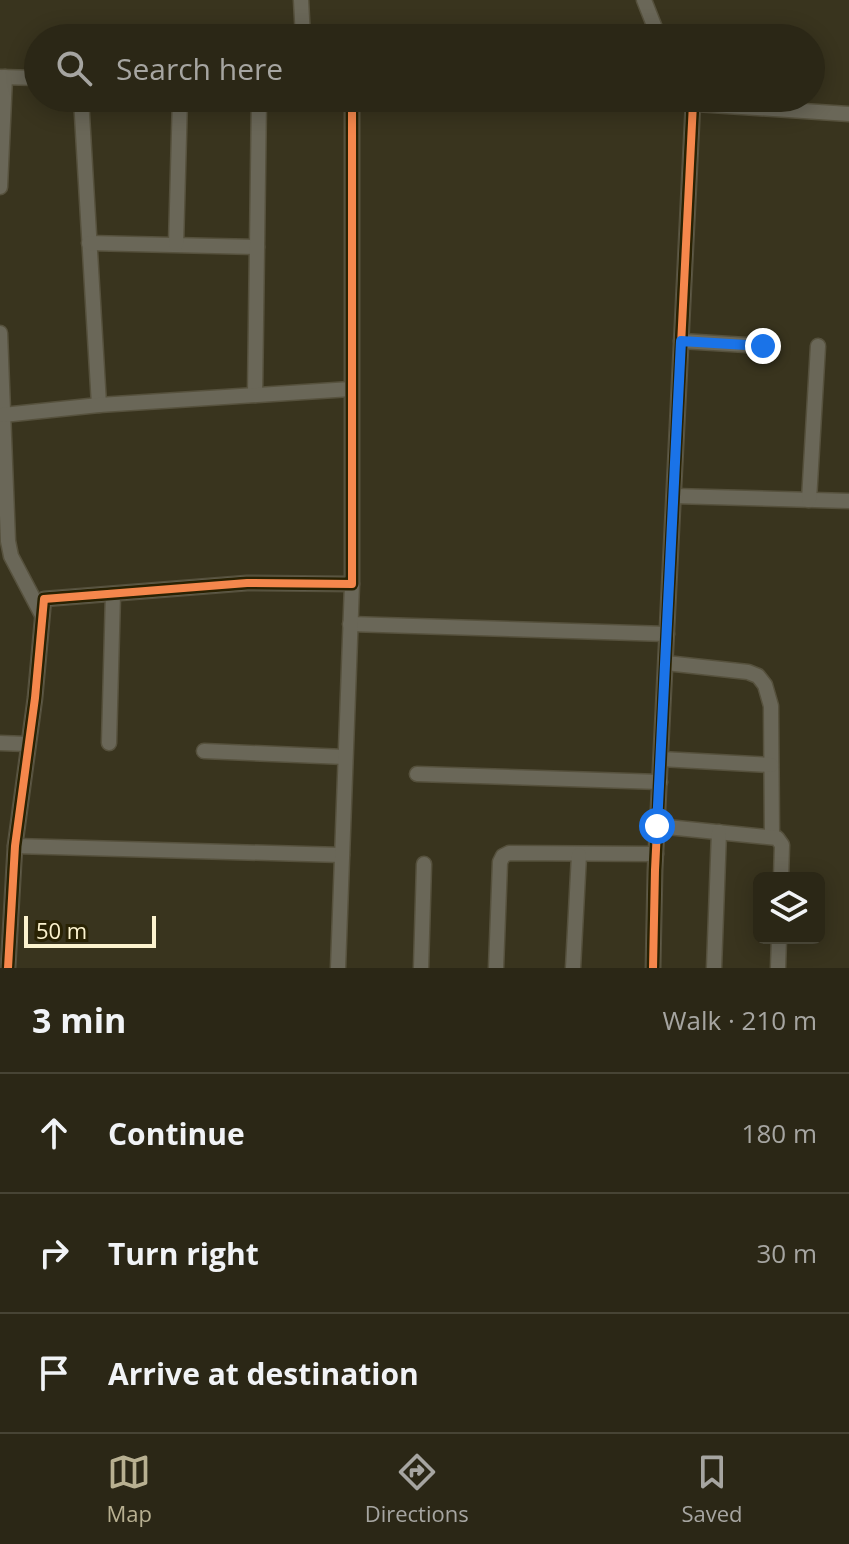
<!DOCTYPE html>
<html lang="en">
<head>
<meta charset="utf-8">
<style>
  :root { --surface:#2b2716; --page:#373323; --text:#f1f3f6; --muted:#a6a5a1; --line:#474435; --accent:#b8b091 }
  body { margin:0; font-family:"Open Sans",sans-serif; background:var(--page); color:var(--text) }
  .controls { position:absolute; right:24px; bottom:24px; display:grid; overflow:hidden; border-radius:12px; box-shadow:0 4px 20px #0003 }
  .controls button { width:72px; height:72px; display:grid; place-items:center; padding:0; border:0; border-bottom:2px solid var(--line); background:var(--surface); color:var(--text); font:40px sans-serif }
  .scale { position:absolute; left:24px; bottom:20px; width:132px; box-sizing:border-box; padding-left:8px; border:4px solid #fcf3cf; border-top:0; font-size:22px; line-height:28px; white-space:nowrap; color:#fcf3cf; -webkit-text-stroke:6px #292203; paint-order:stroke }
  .stop { position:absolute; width:24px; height:24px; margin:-18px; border:6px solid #1a73e8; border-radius:50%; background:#fff }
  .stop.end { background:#1a73e8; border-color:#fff; box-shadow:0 2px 8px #0008 }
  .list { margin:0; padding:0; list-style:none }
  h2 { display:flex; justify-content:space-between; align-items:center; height:104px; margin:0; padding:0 32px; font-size:34px }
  h2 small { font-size:26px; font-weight:400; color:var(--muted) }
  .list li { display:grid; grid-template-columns:52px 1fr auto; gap:24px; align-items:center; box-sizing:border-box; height:120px; padding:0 32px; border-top:2px solid var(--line) }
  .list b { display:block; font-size:30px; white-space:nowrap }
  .list em { font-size:26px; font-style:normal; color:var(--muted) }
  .icon { flex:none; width:44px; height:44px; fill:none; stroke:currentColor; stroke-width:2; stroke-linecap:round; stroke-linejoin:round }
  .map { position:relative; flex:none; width:849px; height:968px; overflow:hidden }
  .search { position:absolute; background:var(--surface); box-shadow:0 4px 20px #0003; left:24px; right:24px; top:24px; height:88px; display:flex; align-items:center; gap:20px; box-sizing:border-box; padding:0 28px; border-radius:44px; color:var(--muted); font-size:30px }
  .sheet { height:464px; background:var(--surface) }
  nav { display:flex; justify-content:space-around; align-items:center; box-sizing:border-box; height:112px; border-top:2px solid var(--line); background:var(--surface); font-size:22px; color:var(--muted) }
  nav a { display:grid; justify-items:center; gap:4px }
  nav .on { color:var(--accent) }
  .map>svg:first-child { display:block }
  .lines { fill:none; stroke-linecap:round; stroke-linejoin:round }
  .minor-casing { stroke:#56513d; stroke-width:17 }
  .minor { stroke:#6a6758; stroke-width:14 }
  .cycleway-casing { stroke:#292203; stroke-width:13 }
  .cycleway { stroke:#f5874c; stroke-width:8 }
  .route { stroke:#1a73e8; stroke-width:10 }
</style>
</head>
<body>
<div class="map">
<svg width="849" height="968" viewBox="0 0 849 968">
  <rect width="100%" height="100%" fill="#39341e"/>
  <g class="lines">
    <defs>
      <g id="minor">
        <path d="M301,0L303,38"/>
        <path d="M644,0L659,38"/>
        <path d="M0,77L38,78"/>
        <path d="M81,98L99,405"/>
        <path d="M605,98L849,114"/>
        <path d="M0,187L5,77"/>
        <path d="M89,243L257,247"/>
        <path d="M176,244L180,98"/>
        <path d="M0,333L8,541L11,556L42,615"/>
        <path d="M681,341L763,346"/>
        <path d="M255,395L259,98"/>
        <path d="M3,415L99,405L351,389"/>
        <path d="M674,496L849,501"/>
        <path d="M809,500L818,346"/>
        <path d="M350,624L667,634"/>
        <path d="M666,663L748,672L758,676L765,685L771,706L772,836"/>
        <path d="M0,743L27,744"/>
        <path d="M109,743L113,594"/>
        <path d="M204,751L345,757"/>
        <path d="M661,759L771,765"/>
        <path d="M417,774L660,782"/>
        <path d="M657,826L777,838L782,845L781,878"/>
        <path d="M15,846L342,855"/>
        <path d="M8,968L15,846L35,698L44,599L247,583L352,584V98"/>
        <path d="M338,968L352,584"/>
        <path d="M421,968L424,864"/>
        <path d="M496,968L500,862L503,856L509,853L656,854"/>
        <path d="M573,968L579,855"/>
        <path d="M653,968L655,870L693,103"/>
        <path d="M714,968L719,832"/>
        <path d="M778,968L779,938"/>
      </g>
    </defs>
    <use href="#minor" class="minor-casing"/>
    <use href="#minor" class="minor"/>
    <defs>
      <g id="cycleway">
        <path d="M8,968L15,846L35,698L44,599L247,583L352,584V98"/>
        <path d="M653,968L655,870L693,103"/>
      </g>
    </defs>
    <use href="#cycleway" class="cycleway-casing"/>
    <use href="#cycleway" class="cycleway"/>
  </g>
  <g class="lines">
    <path class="route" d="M657,826L681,341L763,346"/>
  </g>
</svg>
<div class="controls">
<button><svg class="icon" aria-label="layers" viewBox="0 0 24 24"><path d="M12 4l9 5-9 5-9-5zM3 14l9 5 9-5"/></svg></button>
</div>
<div class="scale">50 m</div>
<div class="stop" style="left:657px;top:826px"></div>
<div class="stop end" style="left:763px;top:346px"></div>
<div class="search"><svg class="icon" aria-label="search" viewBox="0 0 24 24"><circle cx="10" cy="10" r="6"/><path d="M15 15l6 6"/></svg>Search here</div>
</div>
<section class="sheet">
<h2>3 min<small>Walk · 210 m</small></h2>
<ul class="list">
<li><svg class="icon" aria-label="ahead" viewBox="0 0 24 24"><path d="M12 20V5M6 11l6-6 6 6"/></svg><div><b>Continue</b></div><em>180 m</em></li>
<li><svg class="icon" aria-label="right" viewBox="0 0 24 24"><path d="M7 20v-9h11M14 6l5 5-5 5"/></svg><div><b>Turn right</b></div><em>30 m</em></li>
<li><svg class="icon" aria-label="arrive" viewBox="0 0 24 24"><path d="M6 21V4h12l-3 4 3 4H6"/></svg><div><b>Arrive at destination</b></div></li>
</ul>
</section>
<nav>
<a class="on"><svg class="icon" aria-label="map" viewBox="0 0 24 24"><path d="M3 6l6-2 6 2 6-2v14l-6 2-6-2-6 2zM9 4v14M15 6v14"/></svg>Map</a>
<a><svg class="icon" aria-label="directions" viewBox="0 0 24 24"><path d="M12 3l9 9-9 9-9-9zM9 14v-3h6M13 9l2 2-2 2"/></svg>Directions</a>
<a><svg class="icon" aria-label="saved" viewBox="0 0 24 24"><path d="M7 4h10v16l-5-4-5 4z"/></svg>Saved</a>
</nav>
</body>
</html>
